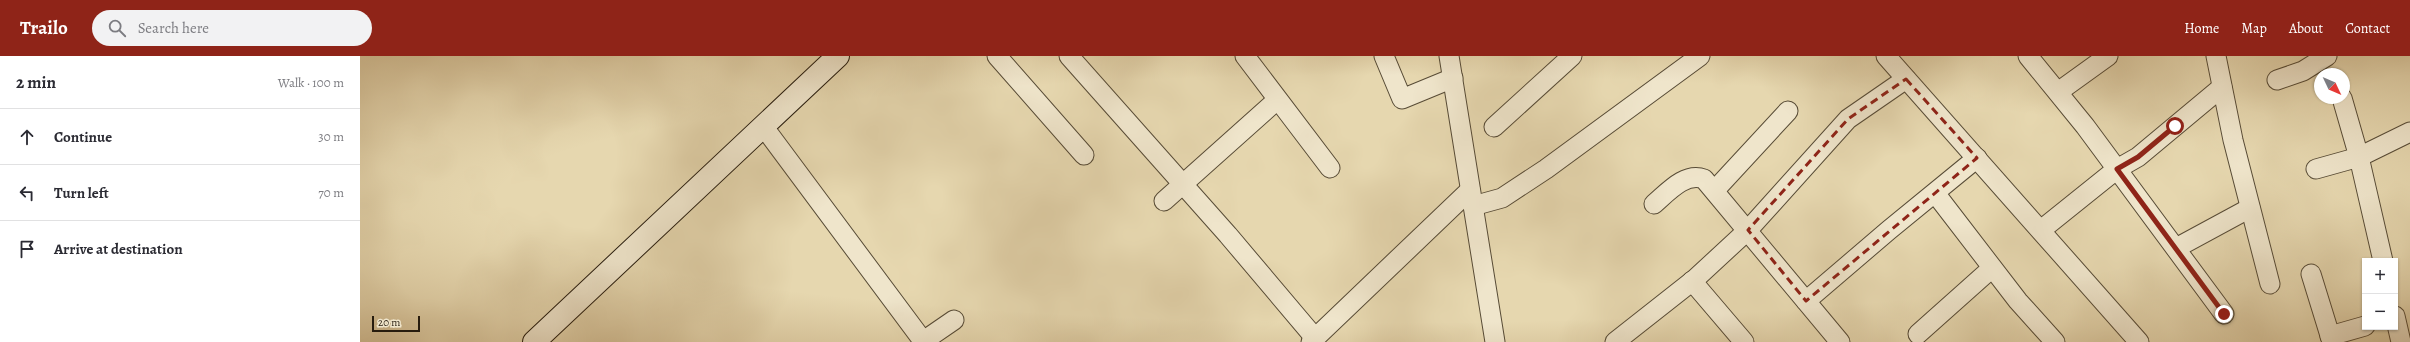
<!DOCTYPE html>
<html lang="en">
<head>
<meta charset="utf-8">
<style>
  :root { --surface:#fff; --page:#f2f2f3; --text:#2b2b33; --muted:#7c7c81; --line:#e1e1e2; --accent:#8f2418 }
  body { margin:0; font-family:Alegreya,serif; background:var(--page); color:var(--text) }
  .controls { position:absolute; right:12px; bottom:12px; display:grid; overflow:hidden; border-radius:0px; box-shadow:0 1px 3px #0004 }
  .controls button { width:36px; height:36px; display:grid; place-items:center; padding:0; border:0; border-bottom:1px solid var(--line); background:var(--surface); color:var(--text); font:20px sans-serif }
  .compass { position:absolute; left:1954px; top:12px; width:36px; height:36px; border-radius:50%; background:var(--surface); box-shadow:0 1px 3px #0004; rotate:134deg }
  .scale { position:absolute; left:12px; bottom:10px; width:48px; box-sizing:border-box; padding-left:4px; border:2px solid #271c0e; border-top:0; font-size:11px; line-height:14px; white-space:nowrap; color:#271c0e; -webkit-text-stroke:3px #efe5cb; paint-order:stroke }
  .stop { position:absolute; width:12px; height:12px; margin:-9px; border:3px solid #8f2418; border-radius:50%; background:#fff }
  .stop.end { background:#8f2418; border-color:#fff; box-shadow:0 1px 4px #0008 }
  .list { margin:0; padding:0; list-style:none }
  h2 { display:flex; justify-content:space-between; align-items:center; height:52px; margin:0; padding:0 16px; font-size:17px }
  h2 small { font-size:13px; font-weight:400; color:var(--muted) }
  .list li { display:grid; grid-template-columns:26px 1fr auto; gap:12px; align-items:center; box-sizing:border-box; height:56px; padding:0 16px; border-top:1px solid var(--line) }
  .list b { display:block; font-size:15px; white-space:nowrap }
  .list em { font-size:13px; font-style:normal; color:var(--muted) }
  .icon { flex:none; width:22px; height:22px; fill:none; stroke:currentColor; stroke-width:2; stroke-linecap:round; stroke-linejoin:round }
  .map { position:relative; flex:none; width:2050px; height:286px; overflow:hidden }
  header { display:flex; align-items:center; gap:24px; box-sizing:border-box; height:56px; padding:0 20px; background:var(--accent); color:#fff }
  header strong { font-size:19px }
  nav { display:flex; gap:22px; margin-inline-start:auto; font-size:14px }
  .search { width:280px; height:36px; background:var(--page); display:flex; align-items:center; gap:10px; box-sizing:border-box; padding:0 14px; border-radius:22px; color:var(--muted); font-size:15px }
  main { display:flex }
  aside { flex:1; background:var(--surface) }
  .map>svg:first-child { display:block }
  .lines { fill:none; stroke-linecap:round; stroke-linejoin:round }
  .minor-casing { stroke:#574b36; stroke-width:21 }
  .secondary-casing { stroke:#271c0e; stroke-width:24 }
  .minor { stroke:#efe5cb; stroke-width:19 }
  .secondary { stroke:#efe5cb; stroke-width:22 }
  .route { stroke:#8f2418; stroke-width:5 }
  .marked { fill:none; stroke:#8f2418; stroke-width:3; stroke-dasharray:8 5; stroke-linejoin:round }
</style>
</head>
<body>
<header>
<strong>Trailo</strong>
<div class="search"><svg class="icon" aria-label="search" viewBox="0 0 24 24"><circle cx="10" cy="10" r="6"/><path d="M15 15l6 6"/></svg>Search here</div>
<nav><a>Home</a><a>Map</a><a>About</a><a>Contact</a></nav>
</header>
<main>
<aside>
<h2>2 min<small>Walk · 100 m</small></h2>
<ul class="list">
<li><svg class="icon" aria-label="ahead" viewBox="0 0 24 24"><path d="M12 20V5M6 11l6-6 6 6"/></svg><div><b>Continue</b></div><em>30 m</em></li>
<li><svg class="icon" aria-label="left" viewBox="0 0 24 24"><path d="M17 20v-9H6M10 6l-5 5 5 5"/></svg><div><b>Turn left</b></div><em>70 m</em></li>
<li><svg class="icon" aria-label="arrive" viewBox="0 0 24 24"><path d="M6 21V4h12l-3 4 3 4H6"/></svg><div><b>Arrive at destination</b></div></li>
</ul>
</aside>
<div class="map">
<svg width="2050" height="286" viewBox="0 0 2050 286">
  <rect width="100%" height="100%" fill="#e6d7af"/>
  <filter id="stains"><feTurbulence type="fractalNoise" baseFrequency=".005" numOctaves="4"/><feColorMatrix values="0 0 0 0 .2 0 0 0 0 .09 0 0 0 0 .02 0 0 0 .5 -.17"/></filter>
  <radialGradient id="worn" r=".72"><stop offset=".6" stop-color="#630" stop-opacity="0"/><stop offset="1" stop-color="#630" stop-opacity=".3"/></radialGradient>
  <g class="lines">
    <defs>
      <g id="minor">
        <path d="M637,0L724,99"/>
        <path d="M709,0L868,179L955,282"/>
        <path d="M885,0L970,112"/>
        <path d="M1024,0L1042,43L1093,22"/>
        <path d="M1089,0L1135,286"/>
        <path d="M1526,0L1779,286"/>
        <path d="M1668,0L1725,70L1864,258"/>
        <path d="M1856,0L1873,84L1910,228"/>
        <path d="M1917,24L1943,15L1967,0"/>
        <path d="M1698,36L1748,0"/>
        <path d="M1982,42L1999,101L2023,205"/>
        <path d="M403,70L563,285"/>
        <path d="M1134,71L1212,0"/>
        <path d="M1956,113L1999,101L2050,76"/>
        <path d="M1355,134L1428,55"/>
        <path d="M1575,137L1658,245L1695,286"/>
        <path d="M804,145L917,44"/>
        <path d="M1294,148C1308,136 1325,116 1344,123L1480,286"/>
        <path d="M1113,150L1142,142L1186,113L1340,0"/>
        <path d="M1681,174L1757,113L1778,101L1862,31"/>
        <path d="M1816,192L1890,152"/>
        <path d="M1951,218L1972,286"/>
        <path d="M1332,225L1384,286"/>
        <path d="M1446,245L1529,174L1617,102"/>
        <path d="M2035,260L2041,286"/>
        <path d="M1558,278L1632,212"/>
        <path d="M1970,280L2005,270"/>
        <path d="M562,286L594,264"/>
        <path d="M951,286L1110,134"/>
        <path d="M1255,286L1335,223L1388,174L1488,63L1546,23"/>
      </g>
      <path id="secondary" d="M174,286L478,0"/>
    </defs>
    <use href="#minor" class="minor-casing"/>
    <use href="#secondary" class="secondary-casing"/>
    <use href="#minor" class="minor"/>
    <use href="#secondary" class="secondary"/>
  </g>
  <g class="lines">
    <path class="route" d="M1815,70L1778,101L1757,113L1864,258"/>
  </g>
  <path class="marked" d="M1546,23L1617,102L1446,245L1388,174L1488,63Z"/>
  <rect width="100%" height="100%" filter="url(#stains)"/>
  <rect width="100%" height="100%" fill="url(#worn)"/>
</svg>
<div class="controls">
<button>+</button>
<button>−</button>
</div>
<svg class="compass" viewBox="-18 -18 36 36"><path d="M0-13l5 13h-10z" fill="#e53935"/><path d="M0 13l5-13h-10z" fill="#7c7c81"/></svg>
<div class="scale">20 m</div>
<div class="stop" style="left:1815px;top:70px"></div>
<div class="stop end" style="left:1864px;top:258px"></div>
</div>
</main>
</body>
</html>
